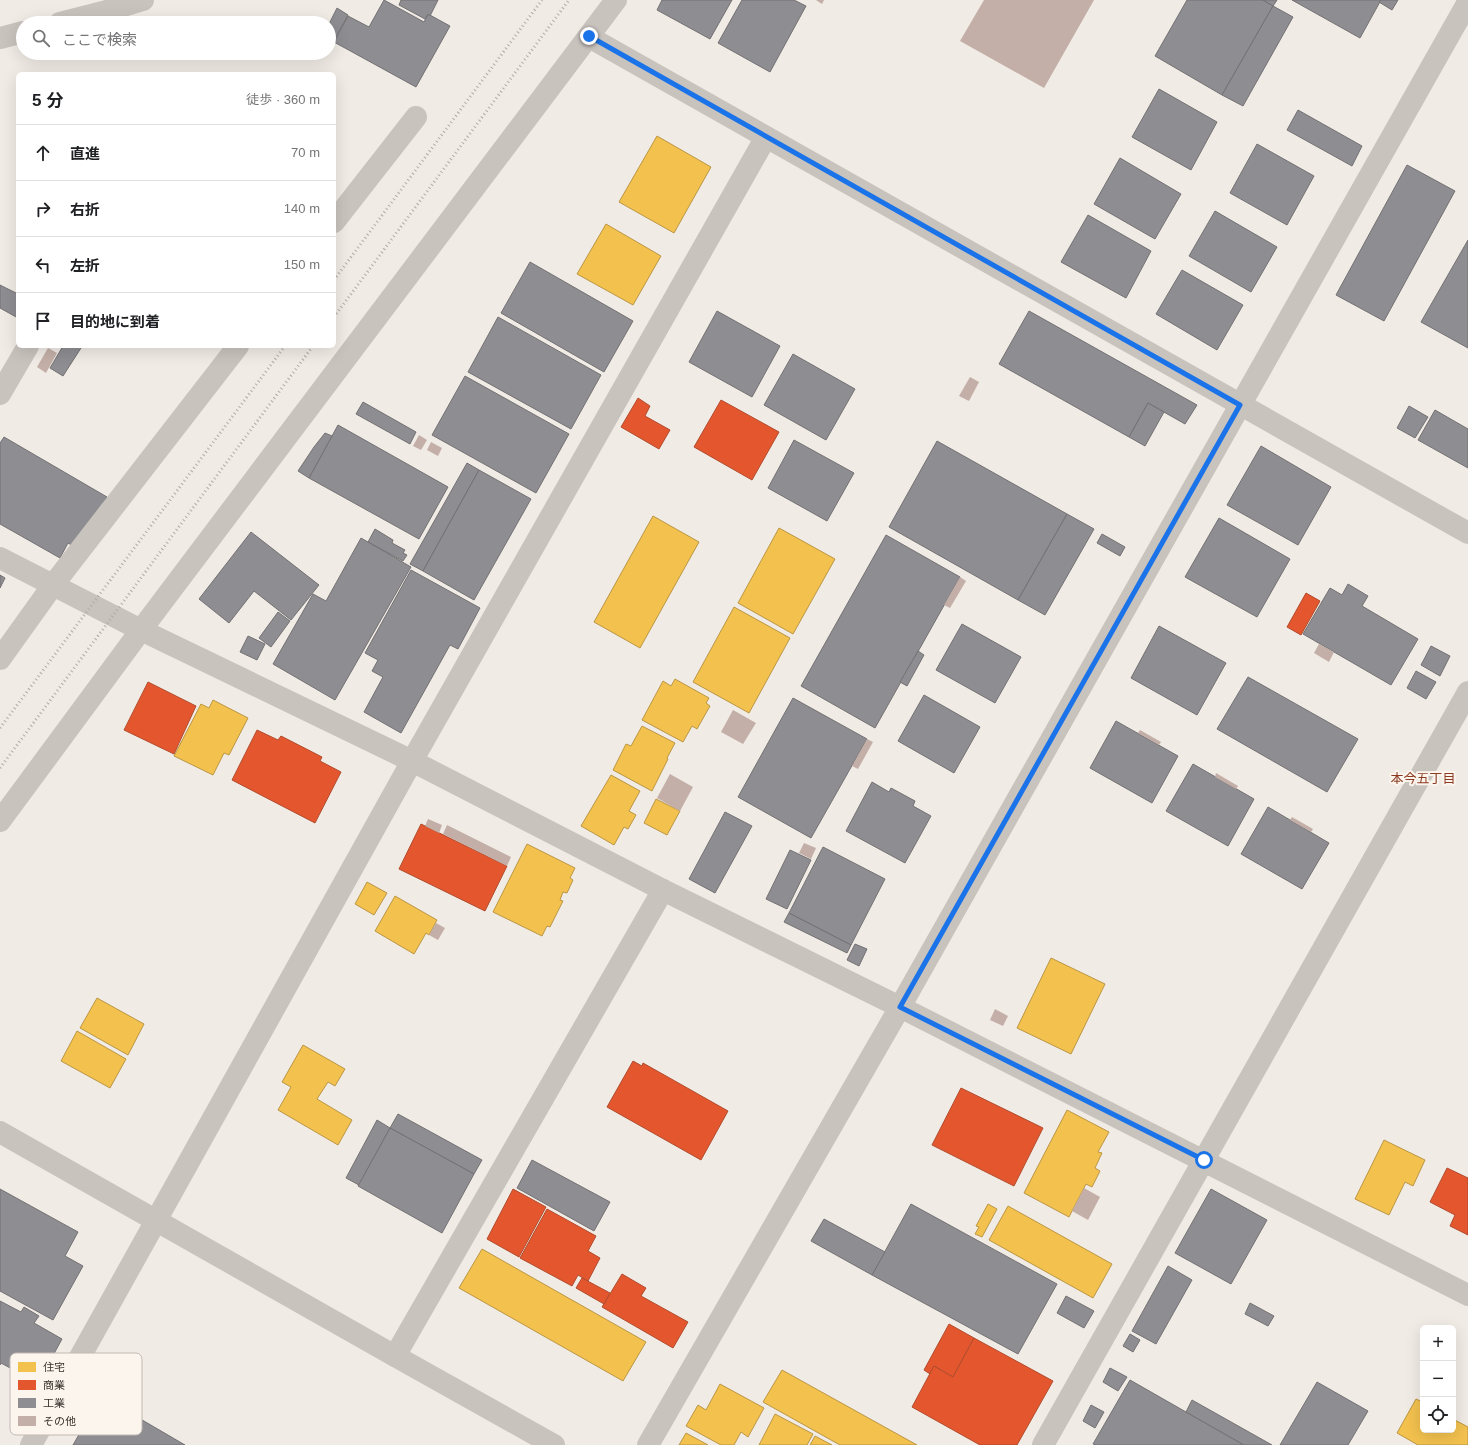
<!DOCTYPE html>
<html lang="ja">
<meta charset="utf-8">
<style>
body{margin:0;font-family:Arial,"Noto Sans JP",sans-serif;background:#f6f6f6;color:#202124}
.controls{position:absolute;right:12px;bottom:12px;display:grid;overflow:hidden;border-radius:6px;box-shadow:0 4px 16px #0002}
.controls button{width:36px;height:36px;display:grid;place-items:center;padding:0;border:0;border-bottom:1px solid #e0e0e0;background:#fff;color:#202124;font:20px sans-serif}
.stop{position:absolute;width:12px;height:12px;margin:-9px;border:3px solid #1a73e8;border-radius:50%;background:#fff}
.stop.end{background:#1a73e8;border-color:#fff;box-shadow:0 1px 4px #0008}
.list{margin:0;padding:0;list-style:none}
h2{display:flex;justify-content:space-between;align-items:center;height:52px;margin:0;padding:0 16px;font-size:17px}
h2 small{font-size:13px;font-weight:400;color:#757577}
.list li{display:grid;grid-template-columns:26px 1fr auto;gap:12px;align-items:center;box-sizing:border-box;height:56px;padding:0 16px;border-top:1px solid #e0e0e0}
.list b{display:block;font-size:15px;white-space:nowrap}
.list em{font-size:13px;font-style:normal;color:#757577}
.icon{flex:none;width:22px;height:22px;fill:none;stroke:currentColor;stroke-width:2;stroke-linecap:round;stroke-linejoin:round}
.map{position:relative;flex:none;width:1468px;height:1445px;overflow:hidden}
.search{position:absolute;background:#fff;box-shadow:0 4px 16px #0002;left:16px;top:16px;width:320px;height:44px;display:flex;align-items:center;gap:10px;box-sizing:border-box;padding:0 14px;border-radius:22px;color:#757577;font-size:15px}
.panel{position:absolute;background:#fff;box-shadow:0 4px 16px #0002;left:16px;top:72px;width:320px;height:276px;border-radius:6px}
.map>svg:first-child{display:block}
.homes{fill:#f2c14e;stroke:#bb9644}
.shops{fill:#e4572e;stroke:#b14b2d}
.industry{fill:#8d8d92;stroke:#747173}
.building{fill:#c3afa7}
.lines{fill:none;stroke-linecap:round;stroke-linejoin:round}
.minor{stroke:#c9c3be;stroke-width:22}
.tertiary{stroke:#c9c3be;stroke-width:22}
.rail{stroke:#b1aca8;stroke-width:3;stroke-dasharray:1 3;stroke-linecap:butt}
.route{stroke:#1a73e8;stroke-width:5}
.labels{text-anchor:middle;stroke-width:4;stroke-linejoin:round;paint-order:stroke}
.neighbourhood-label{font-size:13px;fill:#8c3b22;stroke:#fbf5ee}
.key{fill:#fbf5ee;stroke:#c1bab4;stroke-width:1}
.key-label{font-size:11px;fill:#3b302b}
</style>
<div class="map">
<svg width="1468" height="1445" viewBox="0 0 1468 1445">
<rect width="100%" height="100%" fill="#f0ebe5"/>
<g class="homes">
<polygon points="657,136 711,167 674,233 619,202"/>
<polygon points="606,224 661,256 633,305 577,274"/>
<polygon points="653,516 699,542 640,648 594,622"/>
<polygon points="779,528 835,559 793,634 738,603"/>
<polygon points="734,607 790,638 749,713 693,682"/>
<polygon points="675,679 709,698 706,703 710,706 697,729 692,726 683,742 642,720 663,681 671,686"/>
<polygon points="213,700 248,718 229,755 224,753 213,775 174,756 201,704 209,708"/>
<polygon points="642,726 675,743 667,758 668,759 652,791 613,770 626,744 631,746"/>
<polygon points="611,775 640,791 629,811 636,815 628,829 624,827 614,845 581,826"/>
<polygon points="656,799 680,811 667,835 644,823"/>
<polygon points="527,844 575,868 570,878 573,880 567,893 563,892 560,900 563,901 550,927 547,926 542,936 493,912"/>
<polygon points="367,882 387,893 374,915 355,904"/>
<polygon points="395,896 437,920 429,935 426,933 414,954 375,931"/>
<polygon points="1051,958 1105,984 1071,1054 1017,1028"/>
<polygon points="97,998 144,1024 128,1055 80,1028"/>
<polygon points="77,1031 126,1059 110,1088 61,1061"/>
<polygon points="303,1045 345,1069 335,1086 328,1082 317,1099 352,1120 338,1145 278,1110 291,1087 282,1082"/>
<polygon points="1067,1110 1109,1132 1098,1152 1102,1153 1095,1168 1100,1171 1092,1187 1086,1184 1069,1217 1024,1193"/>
<polygon points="1384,1140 1425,1160 1413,1186 1405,1182 1389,1215 1355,1199"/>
<polygon points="988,1204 997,1209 982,1237 975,1234 979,1227 976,1226"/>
<polygon points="1008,1206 1112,1264 1093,1298 989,1240"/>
<polygon points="482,1249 646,1342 623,1381 459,1288"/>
<polygon points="782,1370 917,1445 840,1445 763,1402"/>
<polygon points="720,1384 764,1408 748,1437 741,1432 734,1445 721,1445 686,1426 698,1405 706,1410"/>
<polygon points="1416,1399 1423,1402 1423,1430 1453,1430 1453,1419 1468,1427 1468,1445 1418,1445 1397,1433"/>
<polygon points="775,1414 813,1434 807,1445 759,1445"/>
<polygon points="686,1433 708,1445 679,1445"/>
<polygon points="815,1436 832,1445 810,1445"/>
</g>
<g class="shops">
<polygon points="638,398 650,406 645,416 670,430 659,449 621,427"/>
<polygon points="721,400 779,432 752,480 694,447"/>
<polygon points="1306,593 1320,601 1301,635 1287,627"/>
<polygon points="148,682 196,706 174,754 124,730"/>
<polygon points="257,730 278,740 281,736 322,757 320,761 341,772 315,823 232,780"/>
<polygon points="421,824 507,866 485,911 399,869"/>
<polygon points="633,1061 642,1066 643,1063 728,1111 701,1160 607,1107"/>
<polygon points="961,1088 1043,1128 1014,1186 932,1145"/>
<polygon points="1447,1168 1468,1178 1468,1235 1450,1226 1455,1215 1430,1202"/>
<polygon points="513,1189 546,1207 519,1257 487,1239"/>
<polygon points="547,1209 596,1236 588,1251 600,1258 588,1281 578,1275 572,1286 520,1258"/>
<polygon points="622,1274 646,1288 641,1296 688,1322 673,1348 602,1307"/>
<polygon points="582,1278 610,1293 604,1304 576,1288"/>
<polygon points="949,1324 974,1338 953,1377 934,1366 930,1374 924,1370"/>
<polygon points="974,1338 1053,1381 1017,1445 980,1445 912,1407 934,1366 953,1377"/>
</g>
<g class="industry">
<polygon points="384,0 424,22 428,14 450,26 416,87 334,42 348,16 369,27"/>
<polygon points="401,0 438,0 430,16 428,14 425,19 399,5"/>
<polygon points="662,0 732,0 710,39 657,10"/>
<polygon points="742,0 794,0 806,6 770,72 718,43"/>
<polygon points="1187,0 1263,0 1273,6 1222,95 1155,56"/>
<polygon points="1263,0 1277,0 1273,6"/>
<polygon points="1292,0 1381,0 1360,38"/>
<polygon points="1381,0 1398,0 1392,10 1379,2"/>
<polygon points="1273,6 1293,17 1243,106 1222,95"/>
<polygon points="337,8 348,15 333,42 329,39 329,24"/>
<polygon points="1159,89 1217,122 1191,170 1132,137"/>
<polygon points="1298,110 1362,146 1352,166 1287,130"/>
<polygon points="1257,144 1314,176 1287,225 1230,193"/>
<polygon points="1120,158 1181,194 1155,239 1094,204"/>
<polygon points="1407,165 1455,191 1384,321 1336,295"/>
<polygon points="1215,211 1277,247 1251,292 1189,256"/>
<polygon points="1088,215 1151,251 1126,298 1061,262"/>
<polygon points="1468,240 1468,348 1421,322"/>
<polygon points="530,262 633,321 604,372 501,313"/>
<polygon points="1182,270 1243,305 1217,350 1156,314"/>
<polygon points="0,285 18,294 18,318 0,308"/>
<polygon points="717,311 780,346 752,397 689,362"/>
<polygon points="1029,311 1197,405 1185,424 1148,403 1129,437 999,364"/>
<polygon points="498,317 601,375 571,429 468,372"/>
<polygon points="63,346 78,346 81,348 63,376 50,368"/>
<polygon points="793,354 855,389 826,440 764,405"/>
<polygon points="465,376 569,434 536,493 432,435"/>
<polygon points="363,402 416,432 410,444 356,414"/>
<polygon points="1148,403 1164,412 1145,446 1129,437"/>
<polygon points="1409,406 1428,417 1415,438 1397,428"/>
<polygon points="1435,410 1468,429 1468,468 1418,440"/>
<polygon points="338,425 448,487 419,539 309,478"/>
<polygon points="325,433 332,436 309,478 298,471 314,447"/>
<polygon points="4,437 107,497 77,548 68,543 60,558 0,524 0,443"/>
<polygon points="794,440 854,473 827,521 768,488"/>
<polygon points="937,441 1067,514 1018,600 889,527"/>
<polygon points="1261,446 1331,487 1298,545 1227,505"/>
<polygon points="467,463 479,470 423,571 410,564"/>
<polygon points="479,470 531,499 474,600 423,571"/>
<polygon points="1067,514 1094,529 1045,615 1018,600"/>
<polygon points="1219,518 1290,559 1257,617 1185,577"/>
<polygon points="375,529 393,540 392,543 405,550 403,553 407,555 403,561 368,542"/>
<polygon points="251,532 319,585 291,620 254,591 229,623 199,599"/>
<polygon points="1102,534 1125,547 1120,556 1097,543"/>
<polygon points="886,535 960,577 875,728 801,686"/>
<polygon points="361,538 411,567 335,700 273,664 313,594 326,601"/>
<polygon points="411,570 480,608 458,649 450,645 401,733 364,712 383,677 372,671 378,660 365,653"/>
<polygon points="0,575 5,578 0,588"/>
<polygon points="1348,584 1368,596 1362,606 1418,639 1391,685 1303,634 1330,588 1342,595"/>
<polygon points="278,612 290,621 271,647 259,638"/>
<polygon points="962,624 1021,657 995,703 936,670"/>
<polygon points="1159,626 1226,663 1197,715 1131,678"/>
<polygon points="248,636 265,644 257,660 240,652"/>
<polygon points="1431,646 1450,656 1440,676 1421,665"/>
<polygon points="918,651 924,655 907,686 900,682"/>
<polygon points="1416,671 1436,682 1426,699 1407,688"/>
<polygon points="1248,677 1358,739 1327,792 1217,729"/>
<polygon points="924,695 980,727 954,773 898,741"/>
<polygon points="793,698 867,739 811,838 738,797"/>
<polygon points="1116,721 1178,756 1152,803 1090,768"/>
<polygon points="1193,764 1254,799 1228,846 1166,811"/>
<polygon points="872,782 889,792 891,788 915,801 913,806 931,816 905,863 846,831"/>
<polygon points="1268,807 1329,843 1302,889 1241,854"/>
<polygon points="725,812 752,826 715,893 689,879"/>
<polygon points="823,847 885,879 851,945 789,913"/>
<polygon points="790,850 811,860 787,909 766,899"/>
<polygon points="789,913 851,945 847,953 784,922"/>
<polygon points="855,944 867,949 859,966 847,960"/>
<polygon points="398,1114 482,1160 474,1174 390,1128"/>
<polygon points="377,1120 390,1128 359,1185 346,1178"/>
<polygon points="390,1128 474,1174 442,1233 358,1186"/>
<polygon points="532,1160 610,1202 594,1231 517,1188"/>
<polygon points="0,1189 78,1232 65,1256 83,1266 53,1320 0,1291"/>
<polygon points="1211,1189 1267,1220 1231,1284 1175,1253"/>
<polygon points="911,1204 1057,1284 1018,1354 872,1275"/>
<polygon points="824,1219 885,1252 872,1275 811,1241"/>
<polygon points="1168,1266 1192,1280 1156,1344 1132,1331"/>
<polygon points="1066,1296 1094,1311 1084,1328 1057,1313"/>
<polygon points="0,1301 21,1312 24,1307 39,1316 34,1323 62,1339 38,1383 1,1363 0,1365"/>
<polygon points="1250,1303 1274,1316 1268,1326 1245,1314"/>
<polygon points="1130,1334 1140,1340 1133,1352 1123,1346"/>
<polygon points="1110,1368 1127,1377 1118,1391 1103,1382"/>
<polygon points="1130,1380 1186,1412 1244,1445 1096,1445 1093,1444"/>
<polygon points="1317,1382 1368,1411 1348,1445 1280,1445"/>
<polygon points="101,1396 185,1445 73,1445"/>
<polygon points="1192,1400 1272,1445 1244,1445 1186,1412"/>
<polygon points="1091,1405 1104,1412 1095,1428 1083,1421"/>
</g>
<g class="building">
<polygon points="816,0 824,0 822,4"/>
<polygon points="984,0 1094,0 1044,88 960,41"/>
<polygon points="48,348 57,353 46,373 37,367"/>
<polygon points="970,377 979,382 969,401 959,396"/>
<polygon points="419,435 427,440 421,450 413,446"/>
<polygon points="431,442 442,448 438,456 427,450"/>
<polygon points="960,577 966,581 950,608 944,605"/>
<polygon points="1319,644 1334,652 1329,662 1314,653"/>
<polygon points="733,710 756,723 743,744 721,732"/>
<polygon points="1140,730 1161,742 1159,745 1138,733"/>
<polygon points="867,739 873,742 858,769 852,766"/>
<polygon points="1216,773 1238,786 1236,789 1215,777"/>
<polygon points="670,774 693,787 680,811 657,798"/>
<polygon points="1292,817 1313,829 1311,832 1290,820"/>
<polygon points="428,819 442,825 439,833 425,826"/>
<polygon points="447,825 511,857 507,866 443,834"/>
<polygon points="804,843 816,848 811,859 799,853"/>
<polygon points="436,923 445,928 438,940 429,935"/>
<polygon points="995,1009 1008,1016 1003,1026 990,1020"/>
<polygon points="1084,1188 1100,1197 1088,1220 1072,1211"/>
</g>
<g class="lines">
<g class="minor">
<polyline points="60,23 103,12 143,0"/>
<polyline points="589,37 1468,533"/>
<polyline points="0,38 23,32"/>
<polyline points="334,222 416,117"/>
<polyline points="0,394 28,346"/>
<polyline points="0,558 141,630 412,761 663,890 900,1007 1468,1295"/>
<polyline points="0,659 53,585 238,346"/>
<polyline points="0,821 141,630 616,0"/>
<polyline points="0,1132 395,1356 554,1445"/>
<polyline points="395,1356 663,890"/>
<polyline points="31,1445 412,761 766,137"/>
<polyline points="1043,1445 1468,692"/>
</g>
<polyline class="tertiary" points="648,1445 900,1007 1468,2"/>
<g class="rail">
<polyline points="334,280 542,0"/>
<polyline points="334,317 569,0"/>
<polyline points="0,728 285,346"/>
<polyline points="0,768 313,346"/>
</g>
</g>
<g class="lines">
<polyline class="route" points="589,36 1240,405 900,1007 1204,1160"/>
</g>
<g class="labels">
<g class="neighbourhood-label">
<text x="1423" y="783">本今五丁目</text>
</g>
</g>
<rect x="10" y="1353" width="132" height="82" rx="6" class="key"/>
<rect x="18" y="1362" width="18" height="10" fill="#f2c14e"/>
<rect x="18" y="1380" width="18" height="10" fill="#e4572e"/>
<rect x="18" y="1398" width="18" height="10" fill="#8d8d92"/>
<rect x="18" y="1416" width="18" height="10" fill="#c3afa7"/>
<g class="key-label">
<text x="43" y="1371">住宅</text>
<text x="43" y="1389">商業</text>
<text x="43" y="1407">工業</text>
<text x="43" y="1425">その他</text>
</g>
</svg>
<div class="controls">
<button>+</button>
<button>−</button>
<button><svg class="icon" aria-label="locate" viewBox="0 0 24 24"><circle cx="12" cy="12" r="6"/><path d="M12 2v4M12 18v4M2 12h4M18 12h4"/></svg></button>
</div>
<div class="stop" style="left:1204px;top:1160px"></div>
<div class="stop end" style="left:589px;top:36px"></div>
<div class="search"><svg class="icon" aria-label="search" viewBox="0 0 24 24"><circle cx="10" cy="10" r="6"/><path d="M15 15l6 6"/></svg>ここで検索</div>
<section class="panel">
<h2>5 分<small>徒歩 · 360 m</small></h2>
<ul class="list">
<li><svg class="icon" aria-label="ahead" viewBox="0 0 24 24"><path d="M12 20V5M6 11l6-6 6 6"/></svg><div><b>直進</b></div><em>70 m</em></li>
<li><svg class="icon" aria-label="right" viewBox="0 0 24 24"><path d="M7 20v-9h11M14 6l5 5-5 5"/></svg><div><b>右折</b></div><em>140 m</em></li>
<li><svg class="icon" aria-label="left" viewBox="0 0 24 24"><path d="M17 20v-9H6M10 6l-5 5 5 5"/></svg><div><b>左折</b></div><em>150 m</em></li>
<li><svg class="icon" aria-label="arrive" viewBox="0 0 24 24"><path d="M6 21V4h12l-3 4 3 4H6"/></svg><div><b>目的地に到着</b></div></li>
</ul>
</section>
</div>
